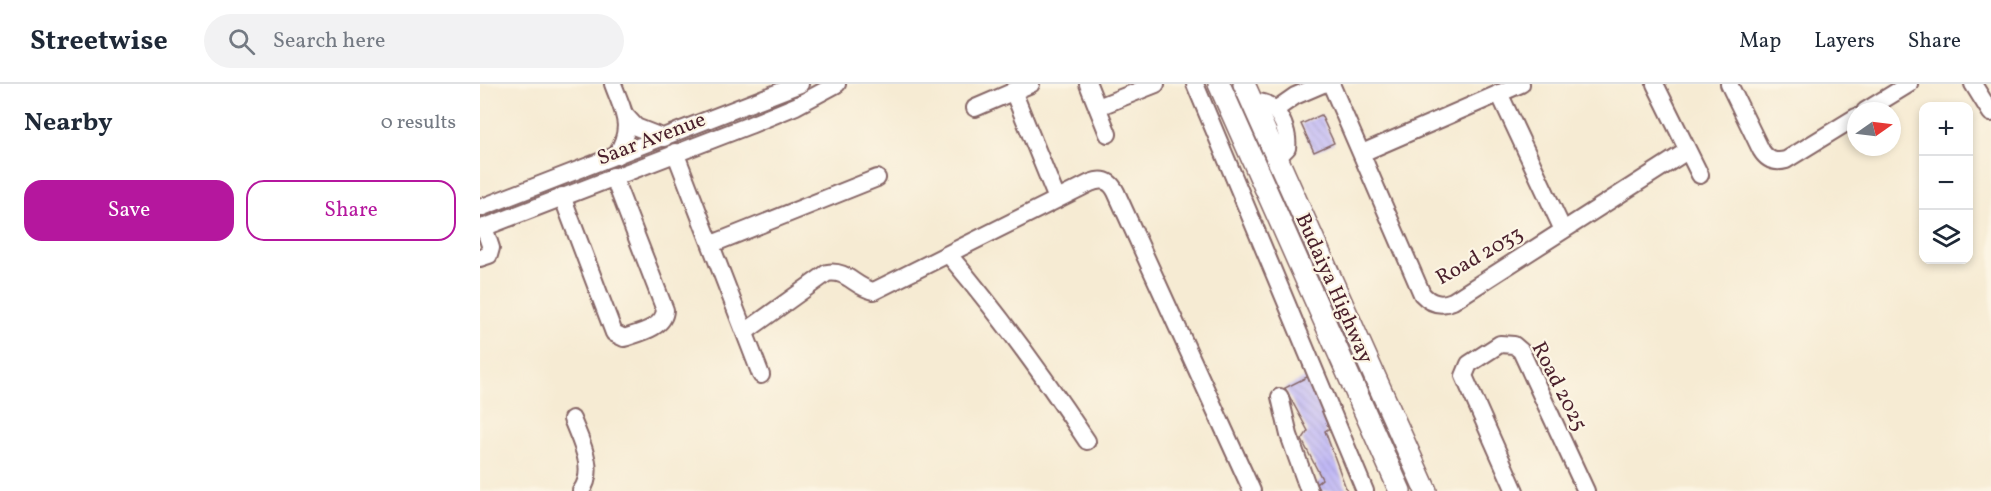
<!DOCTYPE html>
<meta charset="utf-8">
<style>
body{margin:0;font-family:Vollkorn,serif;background:#f2f2f3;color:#1f2937}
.controls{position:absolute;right:18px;top:18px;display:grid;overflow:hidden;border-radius:12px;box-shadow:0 3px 9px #0003}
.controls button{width:54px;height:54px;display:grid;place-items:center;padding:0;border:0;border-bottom:2px solid #e0e1e3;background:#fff;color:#1f2937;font:30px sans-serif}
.compass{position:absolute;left:1367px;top:18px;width:54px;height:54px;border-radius:50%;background:#fff;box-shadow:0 3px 9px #0003;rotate:76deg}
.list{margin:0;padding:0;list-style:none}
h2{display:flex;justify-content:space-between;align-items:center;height:78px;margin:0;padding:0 24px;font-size:26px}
h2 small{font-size:20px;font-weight:400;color:#747a83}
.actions{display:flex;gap:12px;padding:18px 24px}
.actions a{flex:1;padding:14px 0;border:2px solid #b5179e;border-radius:18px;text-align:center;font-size:21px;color:#b5179e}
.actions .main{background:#b5179e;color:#fff}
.icon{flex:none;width:33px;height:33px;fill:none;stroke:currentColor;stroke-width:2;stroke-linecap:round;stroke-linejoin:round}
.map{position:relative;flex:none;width:1511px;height:407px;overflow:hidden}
header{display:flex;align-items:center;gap:36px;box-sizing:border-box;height:84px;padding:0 30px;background:#fff;border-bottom:2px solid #e0e1e3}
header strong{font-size:28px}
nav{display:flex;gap:33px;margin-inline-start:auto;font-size:21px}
.search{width:420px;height:54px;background:#f2f2f3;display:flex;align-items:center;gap:15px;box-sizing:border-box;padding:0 21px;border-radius:33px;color:#747a83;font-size:22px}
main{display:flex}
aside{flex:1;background:#fff}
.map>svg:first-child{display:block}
.building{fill:url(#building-back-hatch)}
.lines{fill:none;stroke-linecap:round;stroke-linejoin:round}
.minor-casing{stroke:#866666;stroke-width:20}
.major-casing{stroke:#866666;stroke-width:24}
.minor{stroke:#fff;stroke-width:16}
.major{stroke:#fff;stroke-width:21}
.labels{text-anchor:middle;stroke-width:4.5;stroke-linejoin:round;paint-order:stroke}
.street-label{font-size:21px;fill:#4a1f2b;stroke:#fcf5e5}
</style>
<header>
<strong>Streetwise</strong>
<div class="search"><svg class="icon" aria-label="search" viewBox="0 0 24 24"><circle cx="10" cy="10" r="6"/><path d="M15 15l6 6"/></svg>Search here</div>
<nav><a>Map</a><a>Layers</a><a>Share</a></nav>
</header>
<main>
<aside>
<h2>Nearby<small>0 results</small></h2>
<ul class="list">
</ul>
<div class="actions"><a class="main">Save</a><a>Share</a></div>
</aside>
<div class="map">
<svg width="1511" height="407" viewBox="0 0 1511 407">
<defs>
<pattern id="building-back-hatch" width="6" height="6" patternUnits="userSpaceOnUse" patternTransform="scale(1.5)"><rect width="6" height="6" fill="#c0b8f6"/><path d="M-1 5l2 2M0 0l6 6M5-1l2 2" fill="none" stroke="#a69ed3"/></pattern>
</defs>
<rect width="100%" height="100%" fill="#fcf5e5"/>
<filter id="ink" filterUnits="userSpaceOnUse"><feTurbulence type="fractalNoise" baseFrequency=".0167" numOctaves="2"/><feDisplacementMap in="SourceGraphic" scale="12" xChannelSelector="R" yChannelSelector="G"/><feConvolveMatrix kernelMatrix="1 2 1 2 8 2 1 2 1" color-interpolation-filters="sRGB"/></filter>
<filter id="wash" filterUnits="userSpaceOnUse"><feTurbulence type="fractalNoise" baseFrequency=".008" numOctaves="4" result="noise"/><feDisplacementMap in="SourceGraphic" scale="24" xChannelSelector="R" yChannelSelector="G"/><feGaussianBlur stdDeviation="1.35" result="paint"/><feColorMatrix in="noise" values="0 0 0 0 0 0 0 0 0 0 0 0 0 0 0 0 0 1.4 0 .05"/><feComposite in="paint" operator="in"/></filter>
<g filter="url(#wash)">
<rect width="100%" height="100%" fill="#f6ebd3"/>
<g id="blocks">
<g class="building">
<polygon points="841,31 854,59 834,68 821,40"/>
<polygon points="829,292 854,341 845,347 867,407 840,407 836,400 842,395 822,356 828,347 805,304"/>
</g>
</g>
</g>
<g filter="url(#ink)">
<use href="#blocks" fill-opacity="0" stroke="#866666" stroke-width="1.5"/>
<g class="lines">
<g class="minor-casing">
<g id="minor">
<path d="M133 0C144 30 154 42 136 72"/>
<polyline points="608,0 628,50"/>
<polyline points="715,0 885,407"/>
<path d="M851 0 942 210C951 220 961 222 973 217L1207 67"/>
<polyline points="1175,0 1220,91"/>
<path d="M1249 0 1281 66C1287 76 1295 79 1306 76L1376 33"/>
<polyline points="1493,0 1511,29"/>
<polyline points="533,7 577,115"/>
<polyline points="1019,9 1083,146"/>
<path d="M773 19C795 13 810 46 807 64L797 74"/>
<polyline points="618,23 676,0"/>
<polyline points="495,24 551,0"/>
<polyline points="795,26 815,12 843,0"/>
<polyline points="1385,27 1429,0"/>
<polyline points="145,31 156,43 184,54"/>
<polyline points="195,68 281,291"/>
<polyline points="882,69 1041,0"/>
<path d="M82 112 134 249 144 254C159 249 184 244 185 226L133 92"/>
<polyline points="0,124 320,0"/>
<polyline points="0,145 270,41 316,22 357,0"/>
<polyline points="232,160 397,94"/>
<path d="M469 171C519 230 564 292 607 357"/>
<polyline points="0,174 9,171 11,164 4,143"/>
<path d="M265 248 347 189C367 185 375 204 394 207L610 99C622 94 630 96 636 108L772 407"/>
<polyline points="800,313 809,351 829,407"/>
<path d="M92 335C100 356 117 386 101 407"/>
<polyline points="1035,407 984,292 989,280 1020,260 1034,261 1041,267 1106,407"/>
</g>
</g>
<g class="major-casing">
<g id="major">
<polyline points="739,0 920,407"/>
<polyline points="764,0 946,407"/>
</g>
</g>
<use href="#minor" class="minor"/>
<use href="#major" class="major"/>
</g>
</g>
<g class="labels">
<g class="street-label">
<text transform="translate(171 54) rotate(-21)" y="7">Saar Avenue</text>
<text transform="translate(999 171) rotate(-30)" y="7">Road 2033</text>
<text transform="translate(855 204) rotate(66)" y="7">Budaiya Highway</text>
<text transform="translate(1080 302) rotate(63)" y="7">Road 2025</text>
</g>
</g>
</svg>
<div class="controls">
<button>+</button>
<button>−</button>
<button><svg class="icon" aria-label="layers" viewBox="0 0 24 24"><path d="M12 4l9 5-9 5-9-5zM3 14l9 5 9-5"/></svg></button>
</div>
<svg class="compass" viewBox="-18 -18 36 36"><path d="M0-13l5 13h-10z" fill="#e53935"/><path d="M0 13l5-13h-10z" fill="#747a83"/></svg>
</div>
</main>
